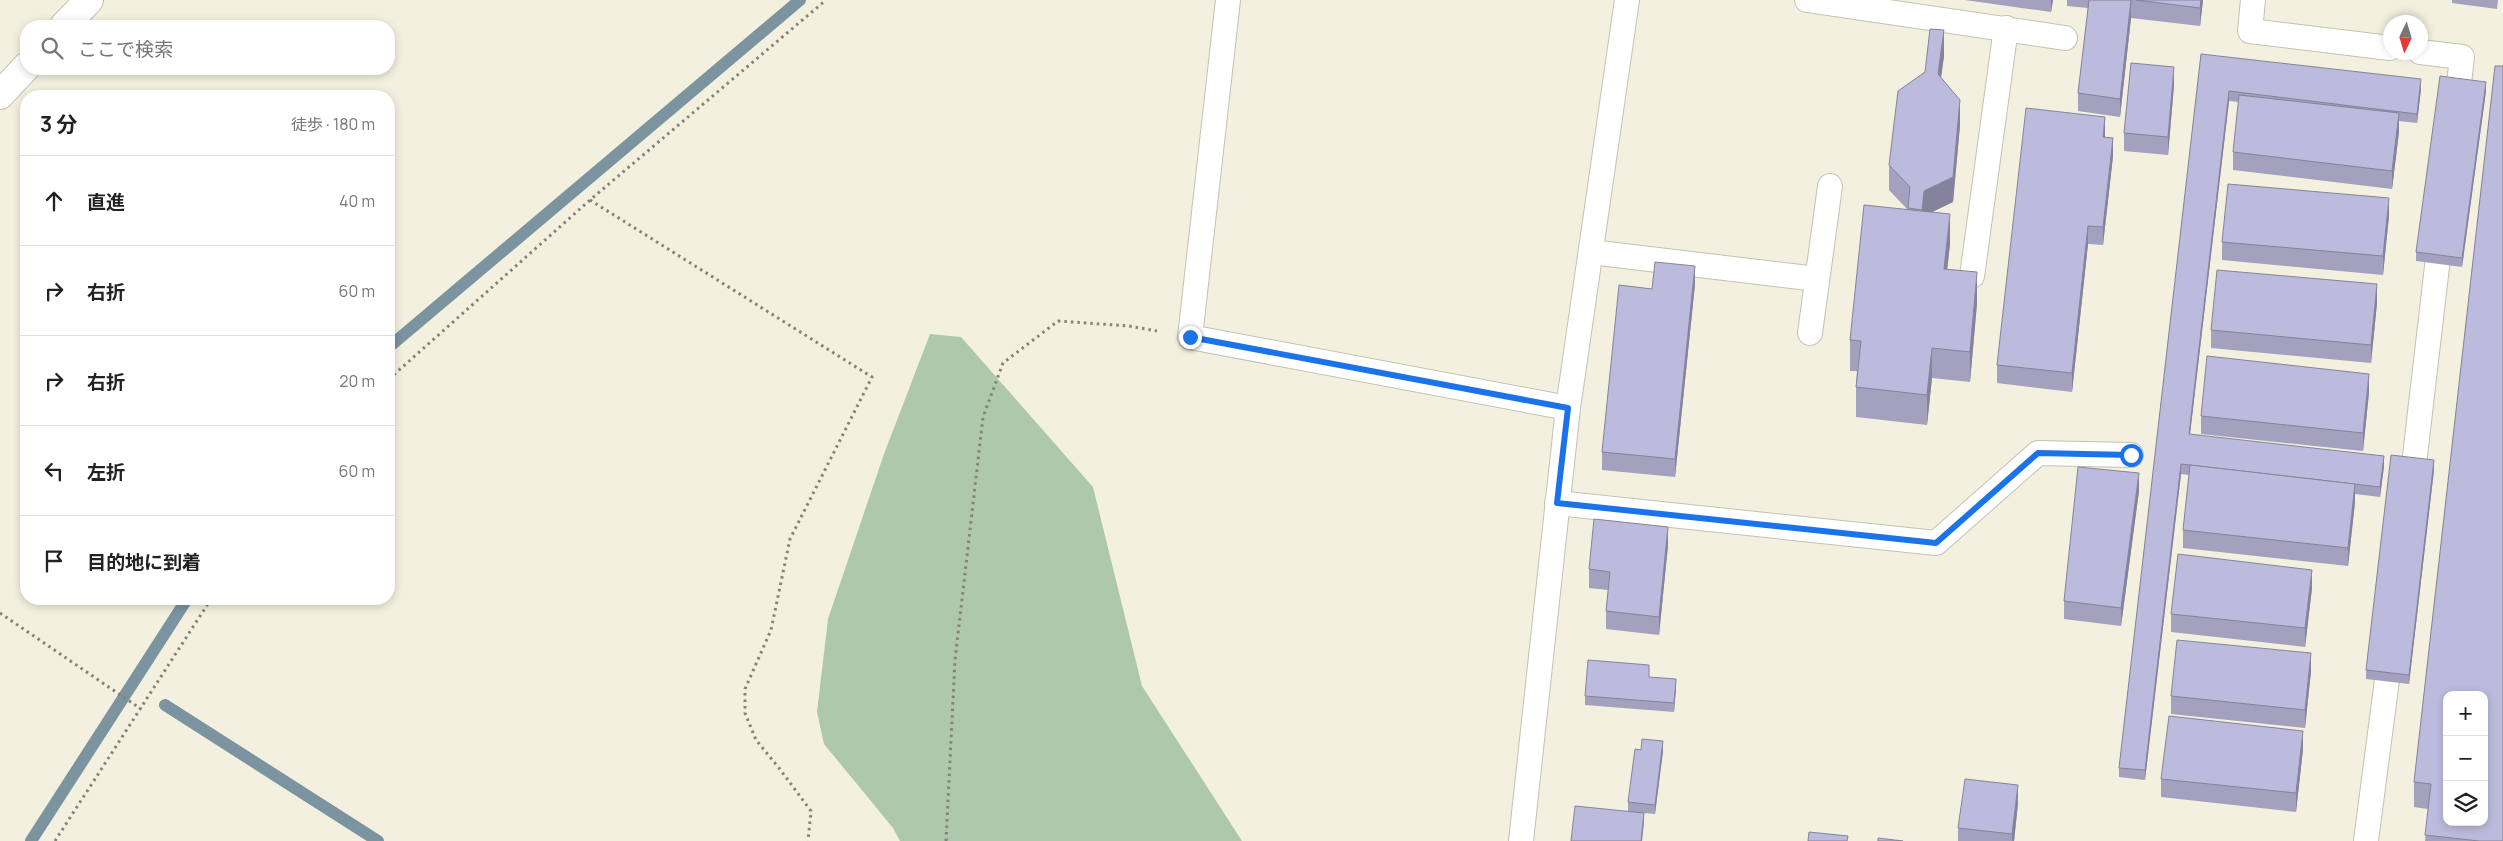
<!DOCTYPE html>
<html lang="ja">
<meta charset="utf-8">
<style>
body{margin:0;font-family:Manrope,"Noto Sans JP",sans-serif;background:#f2f2f2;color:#222}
.controls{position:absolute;right:15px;bottom:15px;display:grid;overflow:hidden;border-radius:10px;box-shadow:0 2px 8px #0003}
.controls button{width:45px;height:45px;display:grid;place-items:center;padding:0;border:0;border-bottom:1px solid #e0e0e0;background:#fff;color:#222;font:25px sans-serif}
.compass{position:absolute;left:2383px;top:15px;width:45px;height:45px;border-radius:50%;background:#fff;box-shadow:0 2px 8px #0003;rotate:184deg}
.stop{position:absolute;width:15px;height:15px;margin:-11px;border:4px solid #1a73e8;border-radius:50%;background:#fff}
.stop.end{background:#1a73e8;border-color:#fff;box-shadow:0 1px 5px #0008}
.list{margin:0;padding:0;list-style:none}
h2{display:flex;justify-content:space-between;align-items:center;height:65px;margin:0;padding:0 20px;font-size:21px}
h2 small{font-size:16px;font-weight:400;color:#767676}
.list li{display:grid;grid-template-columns:32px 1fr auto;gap:15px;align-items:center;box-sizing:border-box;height:90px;padding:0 20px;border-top:1px solid #e0e0e0}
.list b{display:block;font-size:19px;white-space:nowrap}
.list em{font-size:16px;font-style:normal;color:#767676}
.icon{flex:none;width:28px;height:28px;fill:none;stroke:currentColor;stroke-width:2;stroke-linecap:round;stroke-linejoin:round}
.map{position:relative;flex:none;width:2503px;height:841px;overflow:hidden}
.search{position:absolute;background:#fff;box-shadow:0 2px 8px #0003;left:20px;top:20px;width:375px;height:55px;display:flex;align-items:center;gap:12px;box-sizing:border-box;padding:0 18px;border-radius:20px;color:#767676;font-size:19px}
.panel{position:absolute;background:#fff;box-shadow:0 2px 8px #0003;left:20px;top:90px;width:375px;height:515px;border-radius:20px}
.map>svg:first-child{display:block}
.forest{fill:#aec8ad}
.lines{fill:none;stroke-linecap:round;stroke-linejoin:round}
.stream{stroke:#7b94a0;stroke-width:12}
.service-casing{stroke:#c5c2b2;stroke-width:26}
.secondary-casing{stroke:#c5c2b2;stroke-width:30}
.path{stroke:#848377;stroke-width:3;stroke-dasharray:2.5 4;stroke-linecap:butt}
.service{stroke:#fff;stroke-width:24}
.secondary{stroke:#fff;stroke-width:28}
.wall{fill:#a3a1be}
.shaded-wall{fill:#84839b}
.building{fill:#bdbbdd;stroke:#84839b;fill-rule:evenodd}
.route{stroke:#1a73e8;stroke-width:6}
</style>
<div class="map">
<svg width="2503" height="841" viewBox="0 0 2503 841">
<rect width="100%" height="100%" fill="#f3f0df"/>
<polygon class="forest" points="930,334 961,337 1093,487 1142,686 1242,841 900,841 893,828 824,744 817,712 828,619 884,454"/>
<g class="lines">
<g class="stream">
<polyline points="389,347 800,0"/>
<polyline points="165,705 378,841"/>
<polyline points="31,841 187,599"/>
</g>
<g class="service-casing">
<g id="service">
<polyline points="1228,0 1190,337 1568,408"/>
<polyline points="1807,0 2065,38"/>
<polyline points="2253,0 2250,31 2390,48"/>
<polyline points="2420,52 2462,57 2456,110"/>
<polyline points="1591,252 1817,279"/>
<polyline points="1972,276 2006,28"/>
<polyline points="1810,333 1830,186"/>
<polyline points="2411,490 2441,232"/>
<polyline points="1557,503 1936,543 2038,453 2131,455"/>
<polyline points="1521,841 1568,408 1627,0"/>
<polyline points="2366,841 2391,649"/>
</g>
</g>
<g class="secondary-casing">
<g id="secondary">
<polyline points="64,26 89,0"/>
<polyline points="0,95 26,67"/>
</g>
</g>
<g class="path">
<polyline points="590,200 872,377 790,539 771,630 745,689 745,713 756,740 779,768 811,811 808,841"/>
<polyline points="389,379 590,200 826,0"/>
<polyline points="0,613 141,709"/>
<polyline points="55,841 211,599"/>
<polyline points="946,841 955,660 983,417 1003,363 1058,321 1129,326 1157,331"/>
</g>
<use href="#service" class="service"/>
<use href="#secondary" class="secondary"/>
</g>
<g class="wall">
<polygon points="1965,0 2053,0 2051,12"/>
<polygon points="2067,0 2203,0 2200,26 2131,18 2120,117 2078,111 2078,93 2088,8 2067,6"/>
<polygon points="2452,0 2498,0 2497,9 2452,3"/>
<polygon points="2201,54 2421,89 2417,123 2399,121 2399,132 2392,189 2233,170 2233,152 2239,102 2229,101 2190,434 2384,466 2380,497 2355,494 2355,502 2348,566 2183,548 2183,530 2189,475 2181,474 2145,780 2119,777 2119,768"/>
<polygon points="1944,56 1941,77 1960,125 1953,202 1932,212 1950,244 1947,269 1977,303 1970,382 1932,378 1927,425 1856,417 1856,387 1857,371 1850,371 1850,340 1908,210 1889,190 1889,165 1925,72"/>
<polygon points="2495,66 2503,841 2425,841 2428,809 2414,807 2414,782"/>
<polygon points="2174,85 2168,155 2124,151 2124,133"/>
<polygon points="2486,91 2462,267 2416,261 2416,252"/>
<polygon points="2105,137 2113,156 2103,245 2088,244 2072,392 1997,383 1997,365"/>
<polygon points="2389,216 2383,275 2222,260 2222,242"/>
<polygon points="1695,284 1675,477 1602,470 1602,452 1652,289"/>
<polygon points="2377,303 2371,363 2211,348 2211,330"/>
<polygon points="2369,392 2363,451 2201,434 2201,416"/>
<polygon points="2434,470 2409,684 2366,679 2366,670"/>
<polygon points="2139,491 2121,626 2064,619 2064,601"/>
<polygon points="1668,545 1659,635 1606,629 1606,611 1608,590 1589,588 1589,569"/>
<polygon points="2312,588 2305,647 2171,632 2171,614"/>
<polygon points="2311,671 2305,728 2171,714 2171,696"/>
<polygon points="1649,677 1676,688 1674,712 1585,705 1585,696"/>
<polygon points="2303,749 2296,812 2161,797 2161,779"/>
<polygon points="1641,750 1663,751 1655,814 1644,813 1644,823 1628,811 1628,802"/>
<polygon points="2018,803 2014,841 1958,841 1958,828"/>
</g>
<g class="shaded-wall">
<polygon points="2051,0 2053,0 2051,12"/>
<polygon points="2131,0 2131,18 2120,117 2120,99"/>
<polygon points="2201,0 2203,0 2200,26 2200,8"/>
<polygon points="1944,30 1944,56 1938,99 1938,74"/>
<polygon points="2174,67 2174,85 2168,155 2168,137"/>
<polygon points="2421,79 2421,89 2417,123 2417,114"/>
<polygon points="2486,82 2486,91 2462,267 2462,258"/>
<polygon points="2229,91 2229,101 2189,443 2189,434"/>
<polygon points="1960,100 1960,125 1953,202 1924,216 1922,235 1922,210 1924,191"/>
<polygon points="2399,113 2399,132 2392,189 2392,171"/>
<polygon points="2105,117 2105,135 2103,155 2103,137"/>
<polygon points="2113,138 2113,156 2103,245 2103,227"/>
<polygon points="2389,198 2389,216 2383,275 2383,256"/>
<polygon points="1950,214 1950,244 1944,299 1944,269"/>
<polygon points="2088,226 2088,244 2072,392 2072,373"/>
<polygon points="1695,266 1695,284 1675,477 1675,459"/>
<polygon points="1977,272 1977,303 1970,382 1970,352"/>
<polygon points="2377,284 2377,303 2371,363 2371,345"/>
<polygon points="1932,348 1932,378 1927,425 1927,395"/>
<polygon points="2369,374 2369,392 2363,451 2363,433"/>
<polygon points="2384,456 2384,466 2380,497 2380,487"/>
<polygon points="2434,460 2434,470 2409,684 2409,675"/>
<polygon points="2181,464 2181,474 2145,780 2145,770"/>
<polygon points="2139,473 2139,491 2121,626 2121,608"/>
<polygon points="2355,484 2355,502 2348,566 2348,548"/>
<polygon points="1668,527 1668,545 1659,635 1659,617"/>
<polygon points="2312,570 2312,588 2305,647 2305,628"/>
<polygon points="2311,653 2311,671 2305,728 2305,710"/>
<polygon points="1676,679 1676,688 1674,712 1674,703"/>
<polygon points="2303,731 2303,749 2296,812 2296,793"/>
<polygon points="1663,741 1663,751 1655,814 1655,805"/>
<polygon points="2018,785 2018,803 2014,841 2012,841 2012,834"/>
<polygon points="1644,813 1644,823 1642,841 1641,841"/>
</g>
<g class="building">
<polygon points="2089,0 2131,0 2120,99 2078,93"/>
<polygon points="2136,0 2201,0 2200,8"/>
<polygon points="1930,29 1944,30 1938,74 1960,100 1953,177 1924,191 1922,210 1908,208 1910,187 1889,165 1898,91 1925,72"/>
<polygon points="2201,54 2421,79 2417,114 2229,91 2189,434 2384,456 2380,487 2181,464 2145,770 2119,768"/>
<polygon points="2131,63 2174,67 2168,137 2124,133"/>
<path d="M2495 66H2503V841H2479L2425 835 2431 784 2414 782ZM2447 695H2484V822H2447Z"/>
<polygon points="2440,76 2486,82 2462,258 2416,252"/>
<polygon points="2239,95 2399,113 2392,171 2233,152"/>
<polygon points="2026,108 2105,117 2103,137 2113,138 2103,227 2088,226 2072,373 1997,365"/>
<polygon points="2228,184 2389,198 2383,256 2222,242"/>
<polygon points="1864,205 1950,214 1944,269 1977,272 1970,352 1932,348 1927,395 1856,387 1861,341 1850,340"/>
<polygon points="1655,262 1695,266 1675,459 1602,452 1619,285 1652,289"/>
<polygon points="2217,270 2377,284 2371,345 2211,330"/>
<polygon points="2207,356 2369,374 2363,433 2201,416"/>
<polygon points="2391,455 2434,460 2409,675 2366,670"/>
<polygon points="2190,465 2355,484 2348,548 2183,530"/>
<polygon points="2078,467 2139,473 2121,608 2064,601"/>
<polygon points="1594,519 1668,527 1659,617 1606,611 1610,572 1589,569"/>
<polygon points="2178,554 2312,570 2305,628 2171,614"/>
<polygon points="2177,640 2311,653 2305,710 2171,696"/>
<polygon points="1588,660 1649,665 1649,677 1676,679 1674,703 1585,696"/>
<polygon points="2169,716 2303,731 2296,793 2161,779"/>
<polygon points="1642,739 1663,741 1655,805 1628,802 1635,749 1641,750"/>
<polygon points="1965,779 2018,785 2012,834 1958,828"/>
<polygon points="1575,806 1644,813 1641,841 1571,841"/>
<polygon points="1809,832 1848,836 1847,841 1808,841"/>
<polygon points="1878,838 1903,841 1878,841"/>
</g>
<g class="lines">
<polyline class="route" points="1190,337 1568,408 1557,503 1936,543 2038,453 2131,455"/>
</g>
</svg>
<div class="controls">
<button>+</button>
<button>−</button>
<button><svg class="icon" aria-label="layers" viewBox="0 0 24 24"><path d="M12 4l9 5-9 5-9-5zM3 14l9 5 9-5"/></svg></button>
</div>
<svg class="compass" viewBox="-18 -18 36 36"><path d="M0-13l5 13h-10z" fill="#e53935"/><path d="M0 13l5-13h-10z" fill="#767676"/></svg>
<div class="stop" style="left:2131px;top:455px"></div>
<div class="stop end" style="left:1190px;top:337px"></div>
<div class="search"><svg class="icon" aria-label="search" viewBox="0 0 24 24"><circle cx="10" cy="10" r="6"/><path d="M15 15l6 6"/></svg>ここで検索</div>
<section class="panel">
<h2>3 分<small>徒歩 · 180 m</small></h2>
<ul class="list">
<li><svg class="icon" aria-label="ahead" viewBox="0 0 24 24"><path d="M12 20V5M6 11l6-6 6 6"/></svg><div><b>直進</b></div><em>40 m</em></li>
<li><svg class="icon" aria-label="right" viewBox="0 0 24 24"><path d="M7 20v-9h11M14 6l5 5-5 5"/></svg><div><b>右折</b></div><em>60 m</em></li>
<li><svg class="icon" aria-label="right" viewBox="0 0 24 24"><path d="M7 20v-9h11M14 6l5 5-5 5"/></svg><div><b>右折</b></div><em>20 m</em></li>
<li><svg class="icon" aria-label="left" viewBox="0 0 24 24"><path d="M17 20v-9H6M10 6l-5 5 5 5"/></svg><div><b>左折</b></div><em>60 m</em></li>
<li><svg class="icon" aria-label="arrive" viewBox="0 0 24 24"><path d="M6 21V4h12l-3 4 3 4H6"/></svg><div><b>目的地に到着</b></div></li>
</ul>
</section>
</div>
